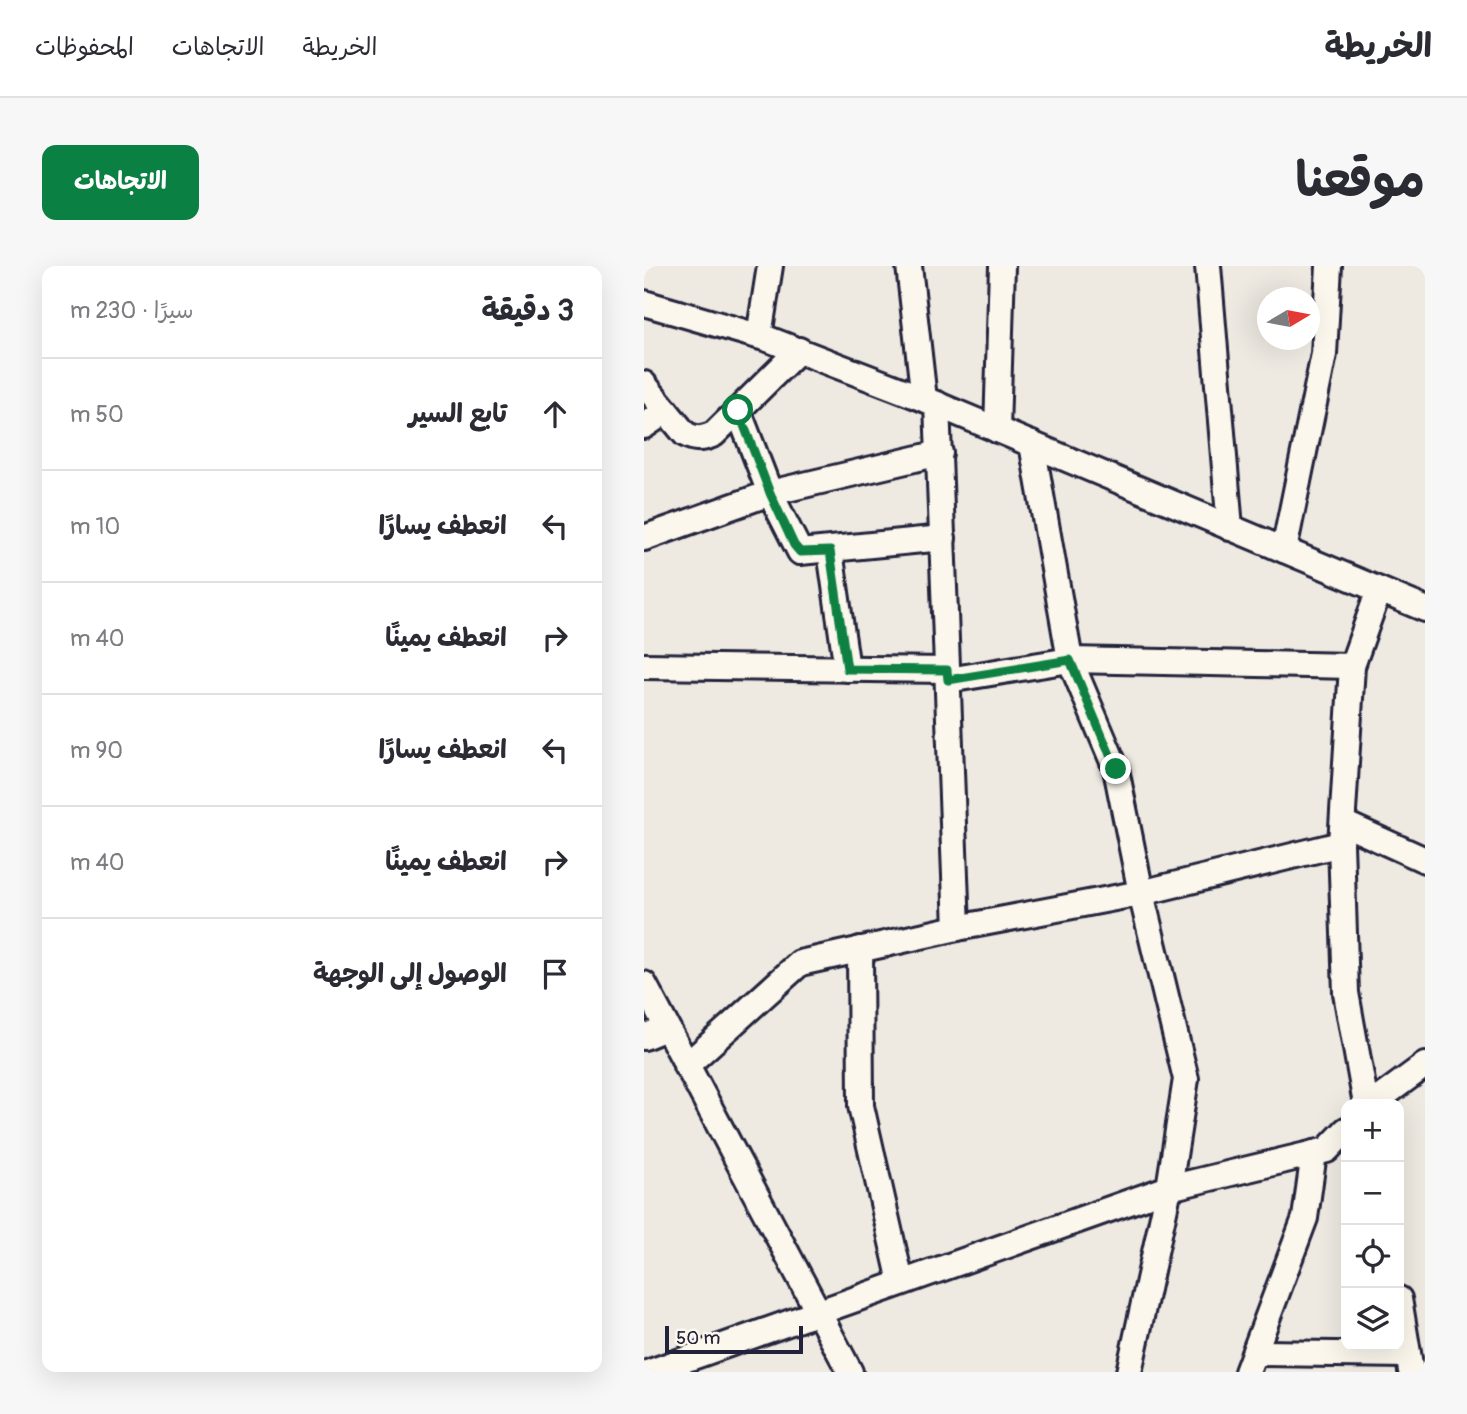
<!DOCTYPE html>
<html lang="ar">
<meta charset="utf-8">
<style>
body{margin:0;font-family:Pangolin,"Playpen Sans Arabic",sans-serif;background:#f7f7f7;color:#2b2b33;direction:rtl}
.controls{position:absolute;right:21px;bottom:21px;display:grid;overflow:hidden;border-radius:14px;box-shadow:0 7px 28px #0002}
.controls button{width:63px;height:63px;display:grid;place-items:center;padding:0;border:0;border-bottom:2px solid #e1e1e2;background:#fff;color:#2b2b33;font:35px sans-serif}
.compass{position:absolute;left:613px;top:21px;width:63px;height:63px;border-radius:50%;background:#fff;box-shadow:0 7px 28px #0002;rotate:80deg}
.scale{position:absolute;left:21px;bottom:18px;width:138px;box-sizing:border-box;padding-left:7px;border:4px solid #22223b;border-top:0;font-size:19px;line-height:24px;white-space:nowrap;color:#22223b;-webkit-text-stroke:5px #fbf7ec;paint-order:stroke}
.stop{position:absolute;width:21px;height:21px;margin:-16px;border:5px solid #0b8043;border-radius:50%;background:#fff}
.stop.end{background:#0b8043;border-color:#fff;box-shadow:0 2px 7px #0008}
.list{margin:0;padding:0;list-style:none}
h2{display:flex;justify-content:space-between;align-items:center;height:91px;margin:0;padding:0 28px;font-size:30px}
h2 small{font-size:23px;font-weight:400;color:#7c7c81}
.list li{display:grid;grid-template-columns:46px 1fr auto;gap:21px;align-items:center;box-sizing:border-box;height:112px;padding:0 28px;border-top:2px solid #e1e1e2}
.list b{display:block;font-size:26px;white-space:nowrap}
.list em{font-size:23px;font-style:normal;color:#7c7c81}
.icon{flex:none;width:38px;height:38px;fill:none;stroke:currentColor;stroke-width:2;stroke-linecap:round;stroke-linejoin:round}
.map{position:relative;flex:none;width:781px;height:1106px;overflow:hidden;direction:ltr;border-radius:14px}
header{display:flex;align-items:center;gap:42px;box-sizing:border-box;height:98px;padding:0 35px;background:#fff;border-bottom:2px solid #e1e1e2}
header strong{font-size:33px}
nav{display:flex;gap:38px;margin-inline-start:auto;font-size:24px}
.intro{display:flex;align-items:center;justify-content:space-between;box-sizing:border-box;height:168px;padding:0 42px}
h1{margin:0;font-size:49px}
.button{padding:18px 32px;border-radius:14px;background:#0b8043;color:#fff;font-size:24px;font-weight:700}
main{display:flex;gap:42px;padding:0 42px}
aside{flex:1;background:#fff;border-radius:14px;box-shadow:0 7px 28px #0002}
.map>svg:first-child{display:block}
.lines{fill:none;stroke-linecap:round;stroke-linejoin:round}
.minor-casing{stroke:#22223b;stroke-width:30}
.minor{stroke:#fbf7ec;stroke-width:24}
.route{stroke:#0b8043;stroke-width:9}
</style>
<header>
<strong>الخريطة</strong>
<nav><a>الخريطة</a><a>الاتجاهات</a><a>المحفوظات</a></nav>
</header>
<div class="intro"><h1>موقعنا</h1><a class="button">الاتجاهات</a></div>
<main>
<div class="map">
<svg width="781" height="1106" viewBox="0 0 781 1106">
<rect width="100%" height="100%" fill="#eeeae2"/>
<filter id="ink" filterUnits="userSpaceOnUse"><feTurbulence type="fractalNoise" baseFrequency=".0143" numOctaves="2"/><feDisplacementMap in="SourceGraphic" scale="14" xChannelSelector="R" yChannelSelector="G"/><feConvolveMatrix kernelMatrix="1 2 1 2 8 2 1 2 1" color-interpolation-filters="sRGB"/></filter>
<g filter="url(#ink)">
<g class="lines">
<g class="minor-casing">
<g id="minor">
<polyline points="265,0 280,133"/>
<polyline points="564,0 586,262"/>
<polyline points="0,37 124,73 280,133 781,343"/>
<polyline points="115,70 126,0"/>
<path d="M0 118 41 168C52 174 59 173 70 168L155 84"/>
<polyline points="293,138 313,662"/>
<polyline points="94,144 126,227 156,286 299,272"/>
<polyline points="0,160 22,145"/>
<polyline points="353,164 358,0"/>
<polyline points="0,272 126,227 296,187"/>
<polyline points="640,284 680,88 685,0"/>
<polyline points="186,285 203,403"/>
<polyline points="0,400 303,404"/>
<polyline points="304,414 426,394 708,400"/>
<polyline points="699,557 781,594"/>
<polyline points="216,683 217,840 257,1016"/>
<polyline points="0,718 206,1106"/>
<polyline points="0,771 22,762"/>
<polyline points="42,800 156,697 313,662 497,627 697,578"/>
<polyline points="722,838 702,727 697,578 708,400 735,324"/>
<polyline points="728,838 781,799"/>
<polyline points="755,1033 767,1105"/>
<polyline points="612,1087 764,1089"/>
<polyline points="6,1106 525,922 542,813 497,627 472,503 426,394 388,178"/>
<polyline points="485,1106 525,922 683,884 702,864"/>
<polyline points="603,1106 661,952 670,887"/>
</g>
</g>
<use href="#minor" class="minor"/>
</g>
</g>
<g class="lines" filter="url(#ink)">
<polyline class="route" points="94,144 126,227 150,279 156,286 186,285 203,403 303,404 304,414 426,394 472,503"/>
</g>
</svg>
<div class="controls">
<button>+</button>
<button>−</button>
<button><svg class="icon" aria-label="locate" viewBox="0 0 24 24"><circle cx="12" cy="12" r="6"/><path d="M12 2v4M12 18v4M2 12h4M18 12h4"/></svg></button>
<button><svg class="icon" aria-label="layers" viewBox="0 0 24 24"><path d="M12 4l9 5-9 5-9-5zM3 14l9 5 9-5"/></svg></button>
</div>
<svg class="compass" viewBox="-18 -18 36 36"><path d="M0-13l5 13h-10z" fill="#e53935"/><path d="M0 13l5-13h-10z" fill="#7c7c81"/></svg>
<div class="scale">50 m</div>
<div class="stop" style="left:94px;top:144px"></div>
<div class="stop end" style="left:472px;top:503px"></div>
</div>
<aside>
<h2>3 دقيقة<small>سيرًا · 230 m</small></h2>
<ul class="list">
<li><svg class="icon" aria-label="ahead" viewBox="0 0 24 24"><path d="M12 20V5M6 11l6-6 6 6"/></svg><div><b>تابع السير</b></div><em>50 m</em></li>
<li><svg class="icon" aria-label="left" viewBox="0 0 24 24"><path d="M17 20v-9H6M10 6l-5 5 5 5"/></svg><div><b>انعطف يسارًا</b></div><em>10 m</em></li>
<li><svg class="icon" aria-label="right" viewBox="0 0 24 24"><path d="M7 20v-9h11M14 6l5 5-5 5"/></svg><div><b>انعطف يمينًا</b></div><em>40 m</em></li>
<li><svg class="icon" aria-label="left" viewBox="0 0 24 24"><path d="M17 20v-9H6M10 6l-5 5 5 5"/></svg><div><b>انعطف يسارًا</b></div><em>90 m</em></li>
<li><svg class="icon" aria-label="right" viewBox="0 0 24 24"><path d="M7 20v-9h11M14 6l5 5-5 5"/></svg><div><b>انعطف يمينًا</b></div><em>40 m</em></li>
<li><svg class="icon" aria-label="arrive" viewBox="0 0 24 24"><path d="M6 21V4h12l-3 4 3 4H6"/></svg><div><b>الوصول إلى الوجهة</b></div></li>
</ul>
</aside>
</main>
